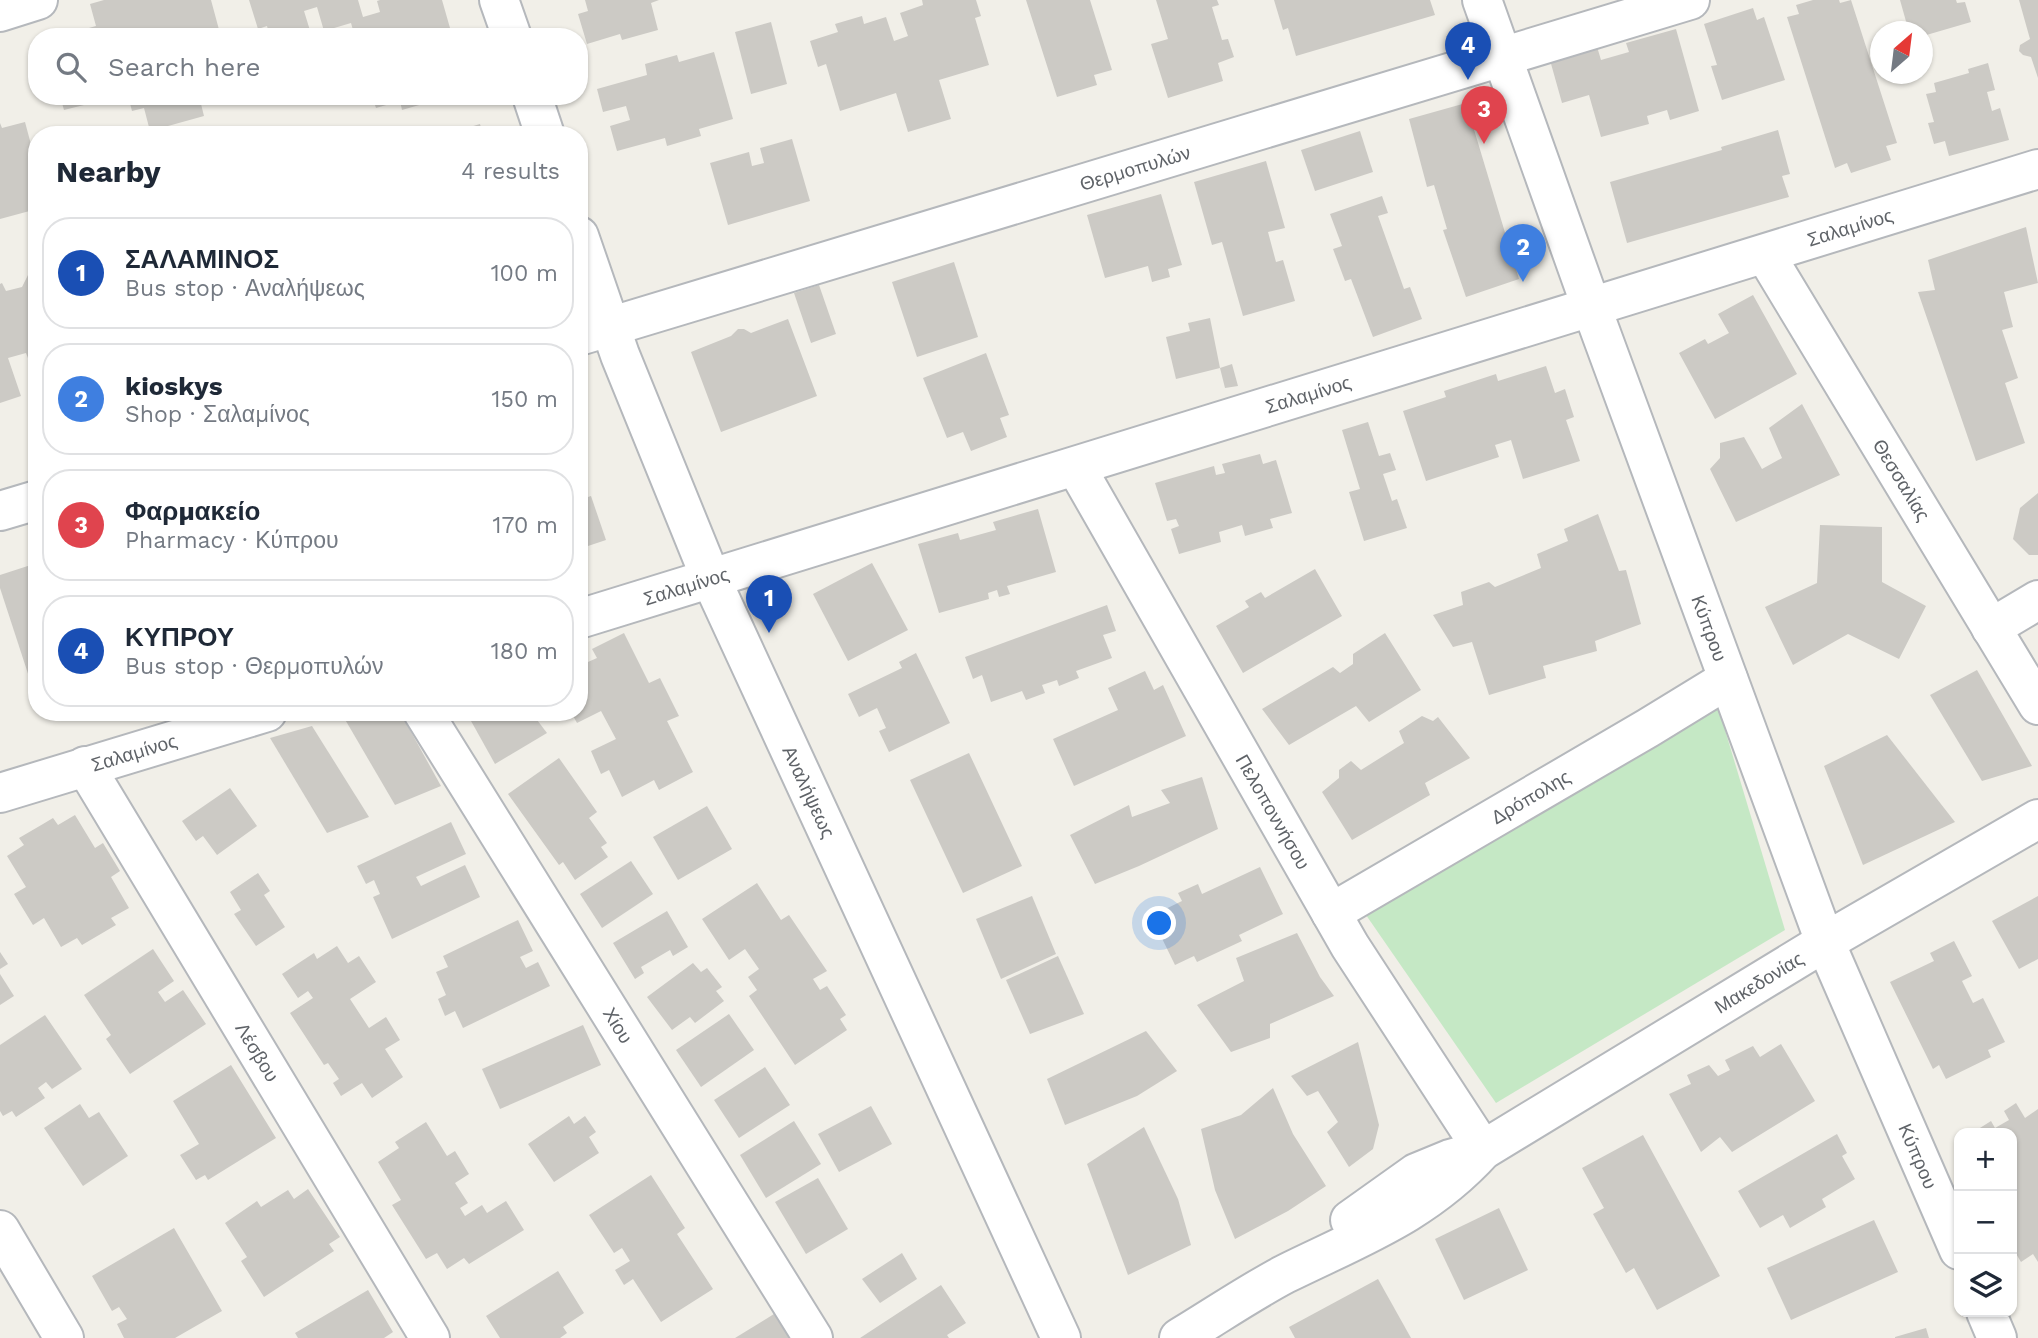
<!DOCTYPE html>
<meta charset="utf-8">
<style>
body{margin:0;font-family:"Work Sans",sans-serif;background:#f2f2f3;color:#1f2937}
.controls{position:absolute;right:21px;bottom:21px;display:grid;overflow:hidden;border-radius:14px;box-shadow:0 2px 5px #0004}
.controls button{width:63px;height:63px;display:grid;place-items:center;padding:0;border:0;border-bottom:2px solid #e0e1e3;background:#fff;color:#1f2937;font:35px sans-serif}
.compass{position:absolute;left:1870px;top:21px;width:63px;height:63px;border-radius:50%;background:#fff;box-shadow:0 2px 5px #0004;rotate:28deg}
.you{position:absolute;left:1160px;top:924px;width:24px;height:24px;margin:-18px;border:5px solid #fff;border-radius:50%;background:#1a73e8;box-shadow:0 0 0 10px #1a73e833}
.badge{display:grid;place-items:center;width:46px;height:46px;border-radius:50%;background:#b45309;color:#fff;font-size:23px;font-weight:700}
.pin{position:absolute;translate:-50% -58px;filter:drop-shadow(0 2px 4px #0008)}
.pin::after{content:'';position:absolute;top:37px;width:24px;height:21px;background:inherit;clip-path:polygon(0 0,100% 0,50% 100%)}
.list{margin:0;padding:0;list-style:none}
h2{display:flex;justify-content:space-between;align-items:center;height:91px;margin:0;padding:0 28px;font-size:30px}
h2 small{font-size:23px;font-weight:400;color:#747a83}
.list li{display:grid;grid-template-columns:46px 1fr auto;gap:21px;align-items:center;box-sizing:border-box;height:112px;margin:0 14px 14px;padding:0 14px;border:2px solid #e0e1e3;border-radius:28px}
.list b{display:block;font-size:26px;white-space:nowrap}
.list p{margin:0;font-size:23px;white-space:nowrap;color:#747a83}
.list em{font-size:23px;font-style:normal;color:#747a83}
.icon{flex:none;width:38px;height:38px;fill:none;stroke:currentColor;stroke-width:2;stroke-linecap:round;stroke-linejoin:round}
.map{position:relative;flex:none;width:2038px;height:1338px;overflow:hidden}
.search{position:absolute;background:#fff;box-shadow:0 2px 5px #0004;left:28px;top:28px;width:560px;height:77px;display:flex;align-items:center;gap:18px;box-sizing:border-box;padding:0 24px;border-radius:28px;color:#747a83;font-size:26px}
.panel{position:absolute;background:#fff;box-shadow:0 2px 5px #0004;left:28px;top:126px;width:560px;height:595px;border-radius:28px}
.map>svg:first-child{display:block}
.green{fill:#c5e8c5}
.building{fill:#cccac5}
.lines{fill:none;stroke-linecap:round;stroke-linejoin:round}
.minor-casing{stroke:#b5b8bc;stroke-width:42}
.minor{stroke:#fff;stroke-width:38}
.labels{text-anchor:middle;stroke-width:5;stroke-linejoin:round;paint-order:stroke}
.street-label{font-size:19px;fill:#5f6368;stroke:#fff}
</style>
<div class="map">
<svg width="2038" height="1338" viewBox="0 0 2038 1338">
<rect width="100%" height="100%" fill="#f1efe8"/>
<polygon class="green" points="1716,700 1785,930 1496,1103 1366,915"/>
<g class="building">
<polygon points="104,0 211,0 221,37 57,37 96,26 90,4"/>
<polygon points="249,0 358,0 363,17 380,12 377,1 380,0 442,0 450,28 432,33 433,37 355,37 351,23 324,31 317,7 304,11 312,37 270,37 267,26 258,29"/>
<polygon points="585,0 659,0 651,3 658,30 622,40 620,34 587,44 578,14 588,11"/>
<polygon points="922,0 976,0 981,16 975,18 989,65 939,80 951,119 908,132 896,93 840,111 826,64 818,67 810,41 838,32 835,24 862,16 864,24 886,17 894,41 908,36 900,13 923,5"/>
<polygon points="1026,0 1090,0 1112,70 1094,75 1097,85 1057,97"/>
<polygon points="1156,0 1217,0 1219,5 1212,7 1222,40 1228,39 1234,57 1218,63 1223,81 1168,98 1151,44 1168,39"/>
<polygon points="1274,0 1430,0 1435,15 1296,56 1288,28 1283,30"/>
<polygon points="1813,0 1839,0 1840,3 1851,0 1897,143 1886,146 1891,160 1851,173 1847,163 1835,168 1787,17 1799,14 1796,5"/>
<polygon points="1900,0 1956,0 1957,3 1965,2 1971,22 1923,36 1923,32 1909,32"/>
<polygon points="2019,0 2038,0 2038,78 2031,57 2023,55 2019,51 2020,45 2030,39"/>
<polygon points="1753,8 1757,20 1764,17 1785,80 1722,100 1711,66 1717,65 1704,24"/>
<polygon points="771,22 787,84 751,94 735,32"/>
<polygon points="1676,29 1699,111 1670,120 1667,110 1647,116 1649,124 1601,137 1589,95 1562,103 1548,53 1595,40 1601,60 1629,52 1626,43"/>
<polygon points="714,52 733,119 699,129 701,136 667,146 665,138 617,151 610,126 630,120 626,106 603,112 597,89 647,75 645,64 677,55 679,62"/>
<polygon points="1988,63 1995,90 1987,92 1992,111 2000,108 2009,140 1949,156 1945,141 1934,144 1928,123 1934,122 1926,94 1936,92 1934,83 1969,73 1968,69"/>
<polygon points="60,96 99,96 100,101 64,110"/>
<polygon points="128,96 199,96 204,116 150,131 144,108 132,111"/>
<polygon points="372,96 439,96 440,99 402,110 400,101 376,108"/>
<polygon points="1466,103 1519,279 1466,297 1443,230 1447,229 1434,185 1427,187 1409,119"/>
<polygon points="25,122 37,167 37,209 0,219 0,123 2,128"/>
<polygon points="480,124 483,135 447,135 447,134"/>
<polygon points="1778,130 1790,174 1782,176 1789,197 1627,243 1610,182 1722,150 1721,147"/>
<polygon points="1360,131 1373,172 1315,191 1301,150"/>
<polygon points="792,139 810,201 728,225 710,163 749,152 752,166 764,163 760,148"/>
<polygon points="1266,161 1285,228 1268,232 1276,262 1283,260 1295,301 1243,316 1222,242 1212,245 1194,182"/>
<polygon points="1161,194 1182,265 1168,269 1170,277 1152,282 1148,266 1105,278 1087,215"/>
<polygon points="1382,196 1388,213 1378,216 1404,289 1410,287 1422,319 1373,337 1351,279 1345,281 1333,249 1342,246 1330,214"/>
<polygon points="2026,227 2038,283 2004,292 2013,327 2002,330 2018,378 2005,383 2025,443 1976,461 1918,292 1935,290 1928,260"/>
<polygon points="954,262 978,337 917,357 892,282"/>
<polygon points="28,275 37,280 37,299 33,307 37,319 37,381 26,353 8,358 21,396 0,403 0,284 2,283 6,291 22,287"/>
<polygon points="819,285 836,334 811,343 794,293"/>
<polygon points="1753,295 1797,374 1715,419 1679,353 1705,339 1708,344 1729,333 1718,314"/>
<polygon points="1210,318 1220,368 1232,364 1238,386 1225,388 1220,368 1176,379 1166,337 1190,331 1188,323"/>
<polygon points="788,319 817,396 721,432 691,352 731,336 738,329 744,329 751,333"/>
<polygon points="986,353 1009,415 1000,418 1007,437 971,451 963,432 947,438 923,378"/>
<polygon points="1546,366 1555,393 1565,389 1574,417 1566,420 1580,461 1523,479 1511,440 1495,445 1499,457 1426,481 1403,411 1446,397 1444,391 1496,374 1498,381"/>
<polygon points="1802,404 1840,475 1736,522 1710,469 1720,458 1720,443 1744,437 1762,469 1782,458 1769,428"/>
<polygon points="1368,422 1379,456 1390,453 1396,470 1383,474 1392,501 1397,499 1407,528 1364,541 1349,492 1360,489 1342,430"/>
<polygon points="1260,454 1263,464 1276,460 1292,513 1270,519 1273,528 1245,536 1242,525 1219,532 1221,542 1179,554 1171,529 1179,526 1176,519 1167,521 1155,483 1214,466 1216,475 1225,473 1222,464"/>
<polygon points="2038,493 2038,555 2029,555 2013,539 2020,508"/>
<polygon points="591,496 606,540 579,549 579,500"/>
<polygon points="1038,509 1056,572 1007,586 1010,594 999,597 997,590 988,593 989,599 939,613 918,544 958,533 960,540 996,530 993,522"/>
<polygon points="1598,514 1619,571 1626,570 1641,624 1595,641 1597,651 1543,666 1546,678 1489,695 1472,642 1453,647 1433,615 1463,605 1461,592 1489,582 1495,587 1541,568 1537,554 1568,541 1564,529"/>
<polygon points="1820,525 1882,527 1882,582 1926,606 1899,659 1848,634 1793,665 1765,607 1817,583"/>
<polygon points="37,563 37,685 32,686 0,588 0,575"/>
<polygon points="872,563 908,630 848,661 813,594"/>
<polygon points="1315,569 1342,616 1243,673 1216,626 1249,607 1245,601 1261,592 1265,598"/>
<polygon points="1107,605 1116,631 1103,635 1112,658 1076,671 1079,678 1059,686 1057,680 1042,685 1045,693 1026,700 1022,691 991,702 982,675 973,679 965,657"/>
<polygon points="624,633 649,683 660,678 679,716 667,721 693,772 659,790 654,780 622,797 609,770 601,774 591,751 616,739 601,711 577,723 571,712 579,712 579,666 597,658 592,649"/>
<polygon points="1385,633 1421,690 1369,722 1356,706 1289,745 1262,709 1333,667 1340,673 1353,664 1353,654"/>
<polygon points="916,653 950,723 889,752 879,731 886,728 877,708 859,717 848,694 902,668 899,662"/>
<polygon points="1977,670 2032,766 1982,781 1930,695"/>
<polygon points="1145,671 1154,690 1163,685 1186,736 1074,786 1053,739 1118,710 1108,688"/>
<polygon points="360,712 400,712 441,786 395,805 343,716"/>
<polygon points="466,712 531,712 547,733 495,764"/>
<polygon points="1422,716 1433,721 1438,717 1470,758 1425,783 1430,795 1352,840 1322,792 1339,778 1339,770 1351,761 1361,770 1404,743 1399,731"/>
<polygon points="312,726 369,817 327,833 270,738"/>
<polygon points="1887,735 1955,822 1863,865 1824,766"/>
<polygon points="969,753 1022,866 963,893 910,780"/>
<polygon points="559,758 597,812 589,818 607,843 601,847 608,857 575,880 563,862 559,865 508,794"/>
<polygon points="1202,777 1218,829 1139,866 1095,884 1070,835 1129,805 1132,817 1170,803 1161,790"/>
<polygon points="230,788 257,826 217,855 203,836 196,841 182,821"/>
<polygon points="707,806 732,849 678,880 653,837"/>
<polygon points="75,815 95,848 103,843 120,871 111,877 129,908 111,918 116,925 82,945 77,938 61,947 44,918 33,925 14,894 26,887 7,856 24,845 19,838 43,824 53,818 58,825"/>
<polygon points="451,822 466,854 416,877 421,886 465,865 480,897 392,939 373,897 380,894 374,880 366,884 357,866"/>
<polygon points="631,861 653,894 602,928 580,894"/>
<polygon points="1260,867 1283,914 1239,935 1242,941 1197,962 1194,956 1175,965 1151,916 1182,901 1178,893 1198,884 1202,894"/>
<polygon points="258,873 270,891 264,895 285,927 256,946 234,914 241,910 230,892"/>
<polygon points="757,883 781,920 789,915 827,971 813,979 820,990 827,986 846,1015 840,1019 847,1030 795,1065 749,996 757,990 748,977 759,969 745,949 729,960 702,919"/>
<polygon points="1032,896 1056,954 1001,979 976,919"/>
<polygon points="2038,896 2038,959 2019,969 1992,921"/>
<polygon points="667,911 688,947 673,956 670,950 641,967 644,973 635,979 613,943"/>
<polygon points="518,920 533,951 520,957 526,968 538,962 550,986 463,1028 455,1011 445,1016 438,999 446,995 436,972 448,967 443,956"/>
<polygon points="1297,933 1320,977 1334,996 1270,1024 1270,1038 1231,1052 1197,1005 1244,981 1236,958"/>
<polygon points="1954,941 1972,976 1962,981 1973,1003 1983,998 2005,1042 1988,1050 1991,1057 1946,1079 1939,1065 1933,1069 1890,982 1934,961 1930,953"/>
<polygon points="337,946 348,963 359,956 376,982 350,999 369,1028 386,1017 400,1040 385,1049 403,1077 372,1098 362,1083 341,1096 333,1083 339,1079 328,1063 324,1065 290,1013 313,998 308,991 298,998 282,974 314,953 317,959"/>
<polygon points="153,949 174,981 158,992 165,1002 183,990 206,1024 130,1074 106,1039 111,1035 84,995"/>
<polygon points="0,952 8,964 0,969"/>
<polygon points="1058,956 1084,1014 1030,1034 1006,980"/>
<polygon points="693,963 701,972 707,968 722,987 716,991 724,1001 695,1023 690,1017 672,1030 647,997"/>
<polygon points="0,974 14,996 0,1005"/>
<polygon points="729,1014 754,1050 701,1087 676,1050"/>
<polygon points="45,1015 82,1069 52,1089 46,1082 38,1088 45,1098 16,1117 12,1111 3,1116 0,1111 0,1045"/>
<polygon points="583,1025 601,1065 500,1109 482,1069"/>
<polygon points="1146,1031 1177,1071 1137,1096 1065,1125 1047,1079"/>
<polygon points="1358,1042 1379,1125 1373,1149 1349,1167 1327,1132 1338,1122 1318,1091 1307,1096 1291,1076"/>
<polygon points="1781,1044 1815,1101 1732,1152 1720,1137 1701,1152 1669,1094 1691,1084 1687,1075 1709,1065 1718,1076 1730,1070 1725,1060 1753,1046 1760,1057"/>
<polygon points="231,1065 276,1138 208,1180 205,1175 196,1180 180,1155 199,1144 173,1101"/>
<polygon points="765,1067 790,1105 739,1138 714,1100"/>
<polygon points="1273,1088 1293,1134 1326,1186 1288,1211 1235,1239 1215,1190 1201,1129 1241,1115"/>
<polygon points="2016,1103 2025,1118 2038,1109 2038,1262 2033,1254 2021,1262 2012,1247 2012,1133 1972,1133 1991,1121 1995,1128 2009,1120 2004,1111"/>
<polygon points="80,1104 89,1118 99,1112 128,1156 83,1186 44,1128"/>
<polygon points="871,1106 892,1144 839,1172 818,1134"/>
<polygon points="569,1116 574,1124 585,1116 596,1132 589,1137 599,1153 554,1182 528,1144"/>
<polygon points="794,1121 821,1164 766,1198 740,1155"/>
<polygon points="426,1122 447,1156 455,1151 469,1174 455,1183 468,1203 460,1208 465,1216 482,1205 487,1213 506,1201 524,1230 469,1264 464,1258 447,1269 437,1253 426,1259 392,1205 401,1200 378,1162 399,1148 395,1142"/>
<polygon points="1144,1127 1178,1199 1191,1245 1128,1275 1087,1164"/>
<polygon points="1837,1134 1847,1153 1842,1156 1855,1179 1822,1199 1826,1207 1790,1228 1783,1215 1760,1228 1738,1191"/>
<polygon points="1643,1135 1720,1276 1657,1310 1634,1268 1626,1273 1593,1214 1604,1208 1582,1168"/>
<polygon points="651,1175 685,1228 677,1234 713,1289 661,1322 633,1279 624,1285 615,1270 630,1261 622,1248 614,1253 589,1215"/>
<polygon points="818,1178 848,1229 806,1254 775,1202"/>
<polygon points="308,1189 340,1237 329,1244 334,1251 264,1297 241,1261 247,1257 225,1223 257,1201 261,1207 288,1190 294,1199"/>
<polygon points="1499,1208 1528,1270 1464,1300 1435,1239"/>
<polygon points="1874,1220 1898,1272 1791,1320 1767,1268"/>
<polygon points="174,1228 222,1311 175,1338 124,1338 117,1324 127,1319 119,1307 112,1311 92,1276"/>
<polygon points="902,1253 917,1279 880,1303 862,1279"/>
<polygon points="558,1271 584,1313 563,1327 567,1333 560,1338 500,1338 486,1316"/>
<polygon points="1378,1279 1411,1338 1295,1338 1289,1327"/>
<polygon points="941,1285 966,1323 947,1335 949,1338 860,1338"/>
<polygon points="368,1290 393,1332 384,1338 298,1338 295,1333"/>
<polygon points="774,1314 789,1338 735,1338"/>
<polygon points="1926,1328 1929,1338 1895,1338 1895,1337"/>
</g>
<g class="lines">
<g class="minor-casing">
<g id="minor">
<polyline points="499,0 512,37"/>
<path id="s1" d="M1482 0 1591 306 1825 942 1959 1250"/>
<polyline points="0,12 38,0"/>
<polyline points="532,96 545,135"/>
<path id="s2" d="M579 236 620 355 711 579 1061 1338"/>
<path id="s3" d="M1765 254 2038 705"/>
<path id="s4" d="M579 336 1690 0"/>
<path id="s5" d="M1076 467 1350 946 1483 1150"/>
<polyline points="0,511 37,500"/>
<path id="s6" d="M579 619 2038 169"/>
<polyline points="1991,628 2038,600"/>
<path id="s7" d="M423 712 813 1338"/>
<path id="s8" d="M85 766 430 1338"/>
<path id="s9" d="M0 793 267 712"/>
<path id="s10" d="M1331 913 1648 728 1728 679"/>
<polyline points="1350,1220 1416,1173 1450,1159 1475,1152"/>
<polyline points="0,1230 64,1338"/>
<polyline points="1986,1312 1997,1338"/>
<path id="s11" d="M1179 1338C1214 1317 1249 1293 1285 1274 1360 1237 1425 1214 1483 1150L1825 942 2038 819"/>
</g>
</g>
<use href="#minor" class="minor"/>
</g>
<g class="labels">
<g class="street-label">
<text dy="7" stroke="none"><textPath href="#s4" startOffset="581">Θερμοπυλών</textPath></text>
<text dy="7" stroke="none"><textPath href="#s6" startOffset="1330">Σαλαμίνος</textPath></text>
<text dy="7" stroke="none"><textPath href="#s6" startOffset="763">Σαλαμίνος</textPath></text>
<text dy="7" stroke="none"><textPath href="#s3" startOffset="264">Θεσσαλίας</textPath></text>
<text dy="7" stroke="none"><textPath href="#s6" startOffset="112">Σαλαμίνος</textPath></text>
<text dy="7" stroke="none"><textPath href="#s1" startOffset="668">Κύπρου</textPath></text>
<text dy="7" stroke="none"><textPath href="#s9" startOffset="140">Σαλαμίνος</textPath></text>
<text dy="7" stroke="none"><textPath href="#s2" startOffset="602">Αναλήψεως</textPath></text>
<text dy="7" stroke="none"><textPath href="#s10" startOffset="231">Δρόπολης</textPath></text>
<text dy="7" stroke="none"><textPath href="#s5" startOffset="397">Πελοποννήσου</textPath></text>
<text dy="7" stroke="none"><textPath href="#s11" startOffset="682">Μακεδονίας</textPath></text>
<text dy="7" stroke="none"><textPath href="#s7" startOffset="369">Χίου</textPath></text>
<text dy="7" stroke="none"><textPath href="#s8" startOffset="334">Λέσβου</textPath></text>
<text dy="7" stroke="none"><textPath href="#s1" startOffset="1236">Κύπρου</textPath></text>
</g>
</g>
</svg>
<div class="controls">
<button>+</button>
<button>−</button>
<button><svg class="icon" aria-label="layers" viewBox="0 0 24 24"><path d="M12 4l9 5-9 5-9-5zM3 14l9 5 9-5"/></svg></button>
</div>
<svg class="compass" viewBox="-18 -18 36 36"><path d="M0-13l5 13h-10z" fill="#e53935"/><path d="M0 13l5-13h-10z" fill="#747a83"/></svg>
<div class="you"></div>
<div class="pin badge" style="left:769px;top:633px;background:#1a4fb4">1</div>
<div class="pin badge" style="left:1523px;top:282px;background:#3f7fe0">2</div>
<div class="pin badge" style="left:1484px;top:144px;background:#e0444e">3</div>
<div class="pin badge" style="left:1468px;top:80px;background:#1a4fb4">4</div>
<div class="search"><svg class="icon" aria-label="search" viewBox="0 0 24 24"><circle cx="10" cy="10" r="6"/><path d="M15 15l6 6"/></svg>Search here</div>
<section class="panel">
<h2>Nearby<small>4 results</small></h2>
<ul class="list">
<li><span class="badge" style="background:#1a4fb4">1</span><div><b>ΣΑΛΑΜΙΝΟΣ</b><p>Bus stop · Αναλήψεως</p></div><em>100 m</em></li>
<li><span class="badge" style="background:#3f7fe0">2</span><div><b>kioskys</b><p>Shop · Σαλαμίνος</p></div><em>150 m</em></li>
<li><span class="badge" style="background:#e0444e">3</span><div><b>Φαρμακείο</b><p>Pharmacy · Κύπρου</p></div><em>170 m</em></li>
<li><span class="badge" style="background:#1a4fb4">4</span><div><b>ΚΥΠΡΟΥ</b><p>Bus stop · Θερμοπυλών</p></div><em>180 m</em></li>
</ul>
</section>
</div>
